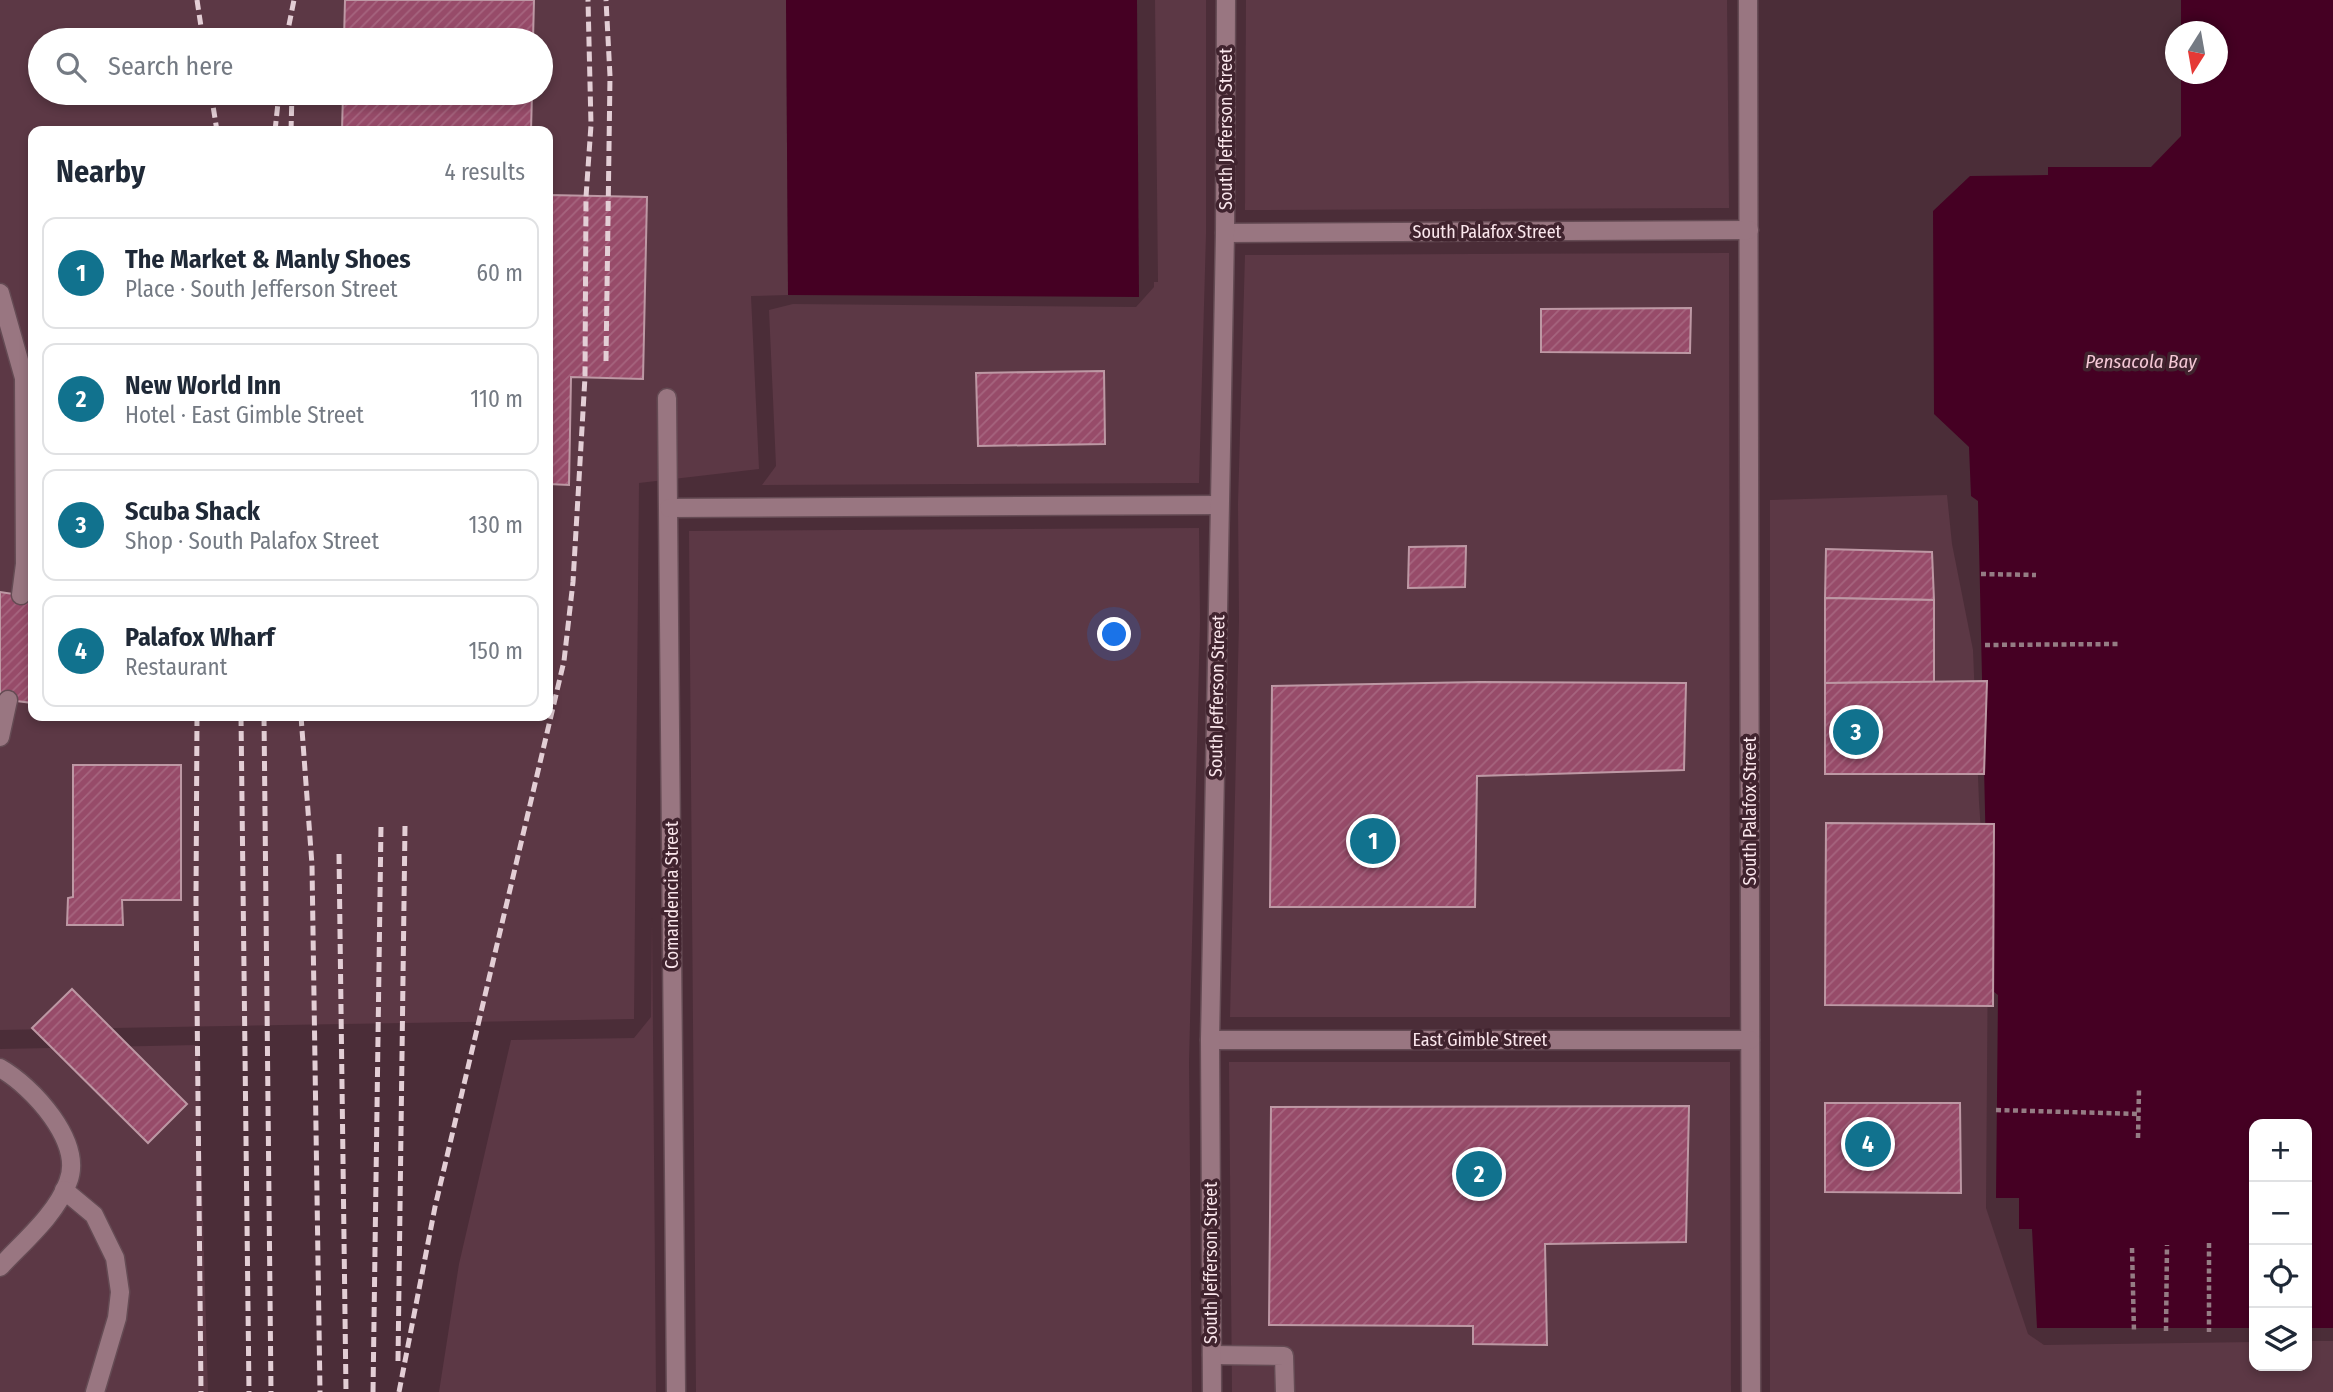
<!DOCTYPE html>
<meta charset="utf-8">
<style>
body{margin:0;font-family:"Fira Sans Condensed",sans-serif;background:#f2f2f3;color:#1f2937}
.controls{position:absolute;right:21px;bottom:21px;display:grid;overflow:hidden;border-radius:14px;box-shadow:0 4px 10px #0003}
.controls button{width:63px;height:63px;display:grid;place-items:center;padding:0;border:0;border-bottom:2px solid #e0e1e3;background:#fff;color:#1f2937;font:35px sans-serif}
.compass{position:absolute;left:2165px;top:21px;width:63px;height:63px;border-radius:50%;background:#fff;box-shadow:0 4px 10px #0003;rotate:191deg}
.you{position:absolute;left:1115px;top:635px;width:24px;height:24px;margin:-18px;border:5px solid #fff;border-radius:50%;background:#1a73e8;box-shadow:0 0 0 10px #1a73e833}
.badge{display:grid;place-items:center;width:46px;height:46px;border-radius:50%;background:#11728e;color:#fff;font-size:23px;font-weight:700}
.pin{position:absolute;translate:-50% -50%;border:4px solid #fff;box-shadow:0 2px 7px #0006}
.list{margin:0;padding:0;list-style:none}
h2{display:flex;justify-content:space-between;align-items:center;height:91px;margin:0;padding:0 28px;font-size:30px}
h2 small{font-size:23px;font-weight:400;color:#747a83}
.list li{display:grid;grid-template-columns:46px 1fr auto;gap:21px;align-items:center;box-sizing:border-box;height:112px;margin:0 14px 14px;padding:0 14px;border:2px solid #e0e1e3;border-radius:14px}
.list b{display:block;font-size:26px;white-space:nowrap}
.list p{margin:0;font-size:23px;white-space:nowrap;color:#747a83}
.list em{font-size:23px;font-style:normal;color:#747a83}
.icon{flex:none;width:38px;height:38px;fill:none;stroke:currentColor;stroke-width:2;stroke-linecap:round;stroke-linejoin:round}
.map{position:relative;flex:none;width:2333px;height:1392px;overflow:hidden}
.search{position:absolute;background:#fff;box-shadow:0 4px 10px #0003;left:28px;top:28px;width:525px;height:77px;display:flex;align-items:center;gap:18px;box-sizing:border-box;padding:0 24px;border-radius:38px;color:#747a83;font-size:26px}
.panel{position:absolute;background:#fff;box-shadow:0 4px 10px #0003;left:28px;top:126px;width:525px;height:595px;border-radius:14px}
.map>svg:first-child{display:block}
.built{fill:#5c3845;fill-rule:evenodd}
.water{fill:#450023}
.building{fill:url(#building-hatch);stroke:#bd98a4;stroke-width:2}
.lines{fill:none;stroke-linecap:round;stroke-linejoin:round}
.lane-casing{stroke:#654b54;stroke-width:21}
.street-casing{stroke:#654b54;stroke-width:21}
.path{stroke:#957c84;stroke-width:4.5;stroke-dasharray:5 3.5;stroke-linecap:butt}
.lane{stroke:#997681;stroke-width:18}
.street{stroke:#997681;stroke-width:18}
.rail{stroke:#e3ced5;stroke-width:5;stroke-dasharray:10 5;stroke-linecap:butt}
.labels{text-anchor:middle;stroke-width:7;stroke-linejoin:round;paint-order:stroke}
.street-label{font-size:18px;fill:#fae6ec;stroke:#40232e}
.water-label{font-size:19px;font-style:italic;fill:#f5c7d6;stroke:#40232e}
</style>
<div class="map">
<svg width="2333" height="1392" viewBox="0 0 2333 1392">
<defs>
<pattern id="building-hatch" width="6" height="6" patternUnits="userSpaceOnUse" patternTransform="scale(1.75)"><rect width="6" height="6" fill="#974b69"/><path d="M-1 1l2-2M0 6l6-6M5 7l2-2" fill="none" stroke="#a6657f"/></pattern>
</defs>
<rect width="100%" height="100%" fill="#4b2d38"/>
<g class="built">
<path d="M0 0H786L788 295 751 296 759 469 639 483 634 1019 0 1030ZM40 40H541V93H40ZM33 131H548V716H33Z"/>
<polygon points="1155,0 1206,0 1206,234 1199,483 762,485 776,466 769,310 793,304 1136,307 1154,287 1154,282 1158,282"/>
<polygon points="1246,0 1727,0 1729,208 1245,210"/>
<polygon points="1729,253 1730,1017 1230,1017 1239,621 1238,504 1245,255"/>
<polygon points="1947,495 1952,544 1973,650 1979,802 1988,938 1986,1208 2028,1334 2044,1345 2254,1342 2254,1366 2307,1366 2307,1341 2333,1341 2333,1392 1770,1392 1770,500"/>
<polygon points="1199,528 1200,623 1189,1062 1192,1392 696,1392 689,531"/>
<polygon points="652,918 656,1392 439,1392 459,1264 511,1040 634,1038 651,1017"/>
<polygon points="198,1045 208,1392 0,1392 0,1049"/>
<polygon points="1229,1062 1730,1062 1731,1392 1232,1392"/>
</g>
<g class="water">
<polygon points="786,0 1137,0 1139,297 788,295"/>
<polygon points="2181,0 2333,0 2333,1328 2307,1328 2307,1124 2254,1124 2254,1328 2037,1328 2032,1229 2019,1229 2019,1198 1996,1198 1998,995 1989,988 1978,501 1971,496 1969,447 1934,414 1933,211 1970,176 2048,175 2048,167 2151,167 2181,136 2181,74 2218,74 2218,32 2181,31"/>
</g>
<g class="building">
<polygon points="345,0 534,0 533,40 344,40"/>
<polygon points="343,93 532,93 531,131 342,131"/>
<polygon points="548,195 647,197 643,379 571,377 569,485 548,484"/>
<polygon points="1691,308 1690,353 1541,352 1541,309"/>
<polygon points="1104,371 1105,444 978,446 976,373"/>
<polygon points="1466,546 1465,587 1408,588 1409,547"/>
<polygon points="1826,549 1932,552 1934,600 1825,598"/>
<polygon points="0,592 33,597 33,703 0,699"/>
<polygon points="1825,598 1934,600 1934,682 1825,683"/>
<polygon points="1987,681 1984,774 1825,774 1825,683"/>
<polygon points="1479,682 1686,683 1684,770 1477,776 1475,907 1270,907 1272,686"/>
<polygon points="73,765 181,765 181,900 122,900 123,925 67,925 68,898 73,897"/>
<polygon points="1826,823 1994,824 1993,1006 1825,1005"/>
<polygon points="72,989 187,1104 148,1143 32,1028"/>
<polygon points="1825,1103 1960,1103 1961,1193 1825,1192"/>
<polygon points="1689,1106 1686,1242 1545,1244 1547,1345 1473,1344 1473,1326 1269,1325 1271,1107"/>
</g>
<g class="lines">
<g class="lane-casing">
<g id="lane">
<polyline points="0,293 24,378 25,564 21,595"/>
<polyline points="0,737 8,700"/>
<path d="M0 1068C32 1086 84 1142 68 1182 56 1215 23 1242 0 1267"/>
<polyline points="64,1190 94,1215 115,1258 120,1292 117,1318 95,1392"/>
<polyline points="1212,1355 1284,1356 1285,1392"/>
</g>
</g>
<g class="street-casing">
<g id="street">
<polyline points="1748,0 1751,1392"/>
<polyline points="1225,233 1749,230"/>
<polyline points="667,398 676,1392"/>
<polyline points="669,508 1218,505"/>
<polyline points="1210,1040 1750,1040"/>
<polyline points="1212,1392 1210,1040 1225,233 1226,0"/>
</g>
</g>
<g class="path">
<polyline points="1981,574 2036,575"/>
<polyline points="1985,645 2120,644"/>
<polyline points="1996,1110 2140,1114"/>
<polyline points="2138,1138 2139,1089"/>
<polyline points="2209,1243 2209,1332"/>
<polyline points="2253,1244 2253,1332"/>
<polyline points="2132,1248 2134,1332"/>
<polyline points="2166,1331 2167,1245"/>
</g>
<use href="#lane" class="lane"/>
<use href="#street" class="street"/>
<g class="rail">
<polyline points="197,0 203,40"/>
<polyline points="286,40 294,0"/>
<polyline points="211,93 217,131"/>
<polyline points="275,131 279,93"/>
<polyline points="291,131 292,93"/>
<polyline points="606,361 610,76 606,0"/>
<polyline points="197,716 196,901 201,1392"/>
<polyline points="241,716 249,1392"/>
<polyline points="264,716 271,1392"/>
<polyline points="301,716 312,865 320,1392"/>
<polyline points="339,854 346,1392"/>
<polyline points="398,1361 405,826"/>
<polyline points="373,1392 381,825"/>
<polyline points="399,1392 435,1207 564,661 573,582 585,377 586,197 591,125 588,0"/>
</g>
</g>
<g class="labels">
<g class="street-label">
<text transform="translate(1226 129) rotate(-90)" y="6">South Jefferson Street</text>
<text x="1487" y="238">South Palafox Street</text>
<text transform="translate(1217 696) rotate(-89)" y="6">South Jefferson Street</text>
<text transform="translate(1750 811) rotate(-90)" y="6">South Palafox Street</text>
<text transform="translate(672 895) rotate(-90)" y="6">Comandencia Street</text>
<text x="1480" y="1046">East Gimble Street</text>
<text transform="translate(1211 1263) rotate(-90)" y="6">South Jefferson Street</text>
</g>
<g class="water-label">
<text x="2141" y="368">Pensacola Bay</text>
</g>
</g>
</svg>
<div class="controls">
<button>+</button>
<button>−</button>
<button><svg class="icon" aria-label="locate" viewBox="0 0 24 24"><circle cx="12" cy="12" r="6"/><path d="M12 2v4M12 18v4M2 12h4M18 12h4"/></svg></button>
<button><svg class="icon" aria-label="layers" viewBox="0 0 24 24"><path d="M12 4l9 5-9 5-9-5zM3 14l9 5 9-5"/></svg></button>
</div>
<svg class="compass" viewBox="-18 -18 36 36"><path d="M0-13l5 13h-10z" fill="#e53935"/><path d="M0 13l5-13h-10z" fill="#747a83"/></svg>
<div class="you"></div>
<div class="pin badge" style="left:1373px;top:841px">1</div>
<div class="pin badge" style="left:1479px;top:1174px">2</div>
<div class="pin badge" style="left:1856px;top:732px">3</div>
<div class="pin badge" style="left:1868px;top:1144px">4</div>
<div class="search"><svg class="icon" aria-label="search" viewBox="0 0 24 24"><circle cx="10" cy="10" r="6"/><path d="M15 15l6 6"/></svg>Search here</div>
<section class="panel">
<h2>Nearby<small>4 results</small></h2>
<ul class="list">
<li><span class="badge">1</span><div><b>The Market &amp; Manly Shoes</b><p>Place · South Jefferson Street</p></div><em>60 m</em></li>
<li><span class="badge">2</span><div><b>New World Inn</b><p>Hotel · East Gimble Street</p></div><em>110 m</em></li>
<li><span class="badge">3</span><div><b>Scuba Shack</b><p>Shop · South Palafox Street</p></div><em>130 m</em></li>
<li><span class="badge">4</span><div><b>Palafox Wharf</b><p>Restaurant</p></div><em>150 m</em></li>
</ul>
</section>
</div>
